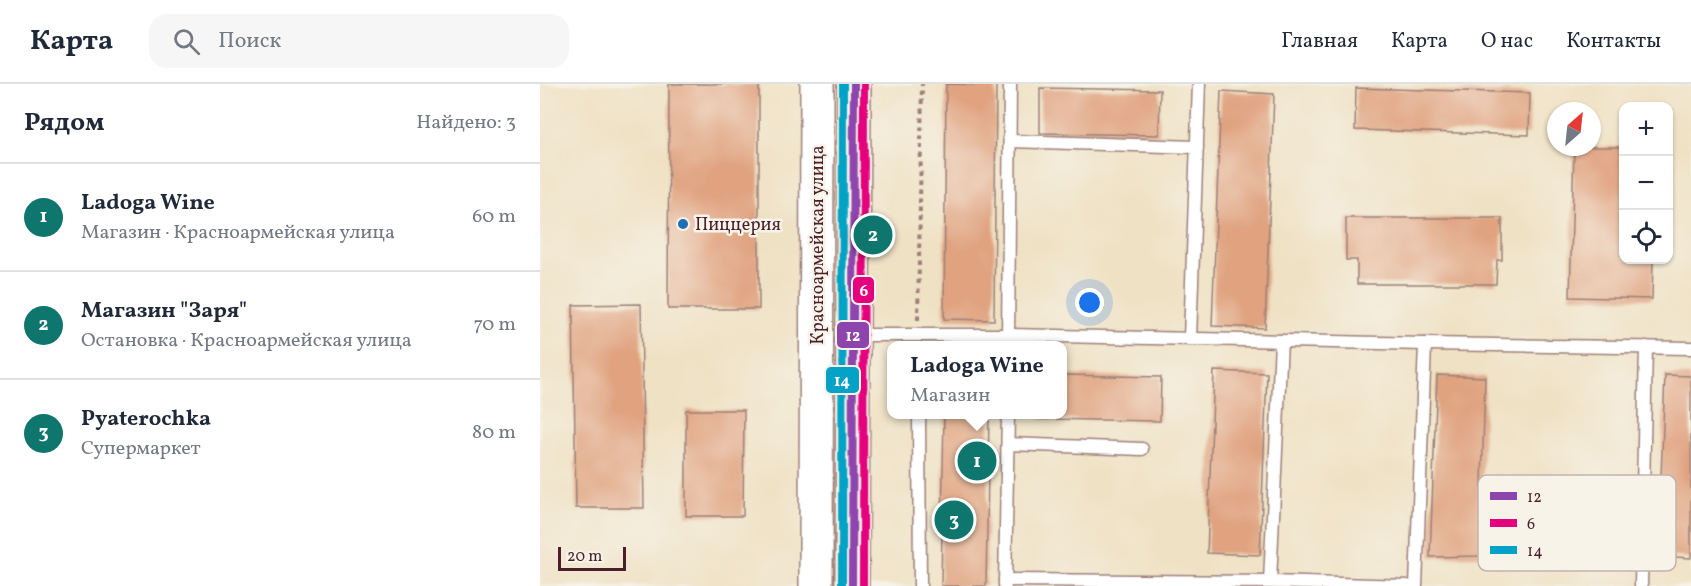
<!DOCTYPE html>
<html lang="ru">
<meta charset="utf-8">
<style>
body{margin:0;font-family:Vollkorn,serif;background:#f6f6f7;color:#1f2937}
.controls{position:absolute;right:18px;top:18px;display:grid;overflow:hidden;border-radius:12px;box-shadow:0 2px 4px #0004}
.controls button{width:54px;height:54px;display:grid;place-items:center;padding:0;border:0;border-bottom:2px solid #e0e1e3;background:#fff;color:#1f2937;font:30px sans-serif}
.compass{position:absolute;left:1007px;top:18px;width:54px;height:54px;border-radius:50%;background:#fff;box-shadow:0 2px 4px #0004;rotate:27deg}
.scale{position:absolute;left:18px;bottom:15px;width:68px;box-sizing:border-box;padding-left:6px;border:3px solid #4a1f2b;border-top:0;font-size:16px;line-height:21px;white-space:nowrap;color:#4a1f2b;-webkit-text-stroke:4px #f7f3e8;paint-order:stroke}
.you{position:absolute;left:550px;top:219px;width:21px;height:21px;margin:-15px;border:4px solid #fff;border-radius:50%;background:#1a73e8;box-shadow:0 0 0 9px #1a73e833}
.badge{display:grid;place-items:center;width:39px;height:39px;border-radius:50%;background:#0f766e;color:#fff;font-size:20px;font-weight:700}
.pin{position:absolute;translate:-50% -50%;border:3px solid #fff;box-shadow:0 2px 6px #0006}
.popup{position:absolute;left:347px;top:257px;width:180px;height:78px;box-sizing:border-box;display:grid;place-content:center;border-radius:12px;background:#fff;filter:drop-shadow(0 2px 4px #0005);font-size:20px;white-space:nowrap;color:#747a83}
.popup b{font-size:22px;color:#1f2937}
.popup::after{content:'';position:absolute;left:50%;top:100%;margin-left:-12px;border:12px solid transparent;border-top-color:#fff}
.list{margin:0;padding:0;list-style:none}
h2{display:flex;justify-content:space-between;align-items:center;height:78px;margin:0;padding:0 24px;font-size:26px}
h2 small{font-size:20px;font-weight:400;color:#747a83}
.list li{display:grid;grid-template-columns:39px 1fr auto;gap:18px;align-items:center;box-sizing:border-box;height:108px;padding:0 24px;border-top:2px solid #e0e1e3}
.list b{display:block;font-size:22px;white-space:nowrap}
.list p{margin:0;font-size:20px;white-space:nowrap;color:#747a83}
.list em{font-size:20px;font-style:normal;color:#747a83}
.icon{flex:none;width:33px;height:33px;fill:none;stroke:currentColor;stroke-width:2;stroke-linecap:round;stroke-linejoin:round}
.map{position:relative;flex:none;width:1151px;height:502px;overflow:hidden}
header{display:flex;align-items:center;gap:36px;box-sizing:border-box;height:84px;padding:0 30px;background:#fff;border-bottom:2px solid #e0e1e3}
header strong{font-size:28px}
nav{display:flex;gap:33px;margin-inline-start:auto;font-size:21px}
.search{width:420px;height:54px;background:#f6f6f7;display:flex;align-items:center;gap:15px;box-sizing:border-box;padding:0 21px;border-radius:18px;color:#747a83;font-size:22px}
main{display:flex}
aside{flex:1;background:#fff}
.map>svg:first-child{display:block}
.building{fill:#e0a27f}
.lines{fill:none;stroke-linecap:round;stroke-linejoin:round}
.service-casing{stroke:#9c8078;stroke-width:15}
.primary-casing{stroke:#9c8078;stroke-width:36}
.path{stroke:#9c8078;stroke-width:4;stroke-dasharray:4.5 4.5;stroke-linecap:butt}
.service{stroke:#fff;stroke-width:12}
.primary{stroke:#fff;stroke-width:33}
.bus-1-casing{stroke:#f7f3e8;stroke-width:12}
.bus-2-casing{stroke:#f7f3e8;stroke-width:12}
.bus-3-casing{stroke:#f7f3e8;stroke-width:12}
.bus-1{stroke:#8e44ad;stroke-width:8}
.bus-2{stroke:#e5007d;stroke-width:8}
.bus-3{stroke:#04a2c6;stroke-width:8}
.poi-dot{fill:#1f6fb2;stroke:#f7f3e8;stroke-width:2}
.labels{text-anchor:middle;stroke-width:5;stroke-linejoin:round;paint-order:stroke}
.poi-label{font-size:18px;fill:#4a1f2b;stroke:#f7f3e8;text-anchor:start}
.street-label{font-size:18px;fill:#4a1f2b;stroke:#f7f3e8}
.key{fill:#f7f3e8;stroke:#c3b3af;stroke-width:1.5}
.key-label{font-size:16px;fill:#4a1f2b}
.line-badge{stroke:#f7f3e8;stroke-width:2}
.badge-label{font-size:16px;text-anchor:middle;font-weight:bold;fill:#fff}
</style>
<header>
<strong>Карта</strong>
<div class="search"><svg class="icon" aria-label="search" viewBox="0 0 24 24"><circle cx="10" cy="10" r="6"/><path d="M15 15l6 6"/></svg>Поиск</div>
<nav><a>Главная</a><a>Карта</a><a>О нас</a><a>Контакты</a></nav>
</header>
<main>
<aside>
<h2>Рядом<small>Найдено: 3</small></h2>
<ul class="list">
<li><span class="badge">1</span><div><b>Ladoga Wine</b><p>Магазин · Красноармейская улица</p></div><em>60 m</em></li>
<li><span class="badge">2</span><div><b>Магазин &quot;Заря&quot;</b><p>Остановка · Красноармейская улица</p></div><em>70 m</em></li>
<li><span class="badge">3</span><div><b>Pyaterochka</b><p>Супермаркет</p></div><em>80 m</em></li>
</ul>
</aside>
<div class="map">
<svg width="1151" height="502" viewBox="0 0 1151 502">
<rect width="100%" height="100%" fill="#f7f3e8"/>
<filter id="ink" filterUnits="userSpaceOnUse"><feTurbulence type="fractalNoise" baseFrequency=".0167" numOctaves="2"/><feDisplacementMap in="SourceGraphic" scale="12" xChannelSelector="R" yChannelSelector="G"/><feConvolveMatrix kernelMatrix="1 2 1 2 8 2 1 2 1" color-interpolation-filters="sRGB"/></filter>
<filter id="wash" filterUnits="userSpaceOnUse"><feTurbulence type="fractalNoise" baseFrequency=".008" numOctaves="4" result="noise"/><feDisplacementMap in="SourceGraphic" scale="24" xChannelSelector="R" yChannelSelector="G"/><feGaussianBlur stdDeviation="1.35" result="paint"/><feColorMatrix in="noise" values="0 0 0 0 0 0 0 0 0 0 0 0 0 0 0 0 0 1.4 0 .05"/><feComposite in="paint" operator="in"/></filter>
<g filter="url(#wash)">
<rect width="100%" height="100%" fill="#efe1c4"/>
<g id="blocks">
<g class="building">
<polygon points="129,0 219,0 219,225 128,225"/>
<polygon points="406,0 456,1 454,236 404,235"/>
<polygon points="500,4 620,6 619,51 500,49"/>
<polygon points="816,4 990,9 989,51 815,46"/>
<polygon points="681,7 734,10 725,244 672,242"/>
<polygon points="1034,63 1084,63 1084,176 1113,176 1112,215 1030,213"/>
<polygon points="806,134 962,134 962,176 957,176 956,200 817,200 817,176 806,176"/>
<polygon points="101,220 104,424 36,424 33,221"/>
<polygon points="674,287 727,289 720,471 667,469"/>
<polygon points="522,291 621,293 620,337 500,335 500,330 522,330"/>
<polygon points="897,291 945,293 940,472 890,473"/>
<polygon points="1125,291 1151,292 1151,474 1118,472"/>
<polygon points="146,326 204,326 203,432 146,432"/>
<polygon points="404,330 449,330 446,502 401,502"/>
</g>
</g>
</g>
<g filter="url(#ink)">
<use href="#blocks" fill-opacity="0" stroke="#9c8078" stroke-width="1.5"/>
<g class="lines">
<g class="service-casing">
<g id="service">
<polyline points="470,57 657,63"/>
<polyline points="314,251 468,251 885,260 1151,264"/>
<polyline points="650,255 659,0"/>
<polyline points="468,262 470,0"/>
<polyline points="379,330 380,502"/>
<polyline points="468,360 602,365"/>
<polyline points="465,496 730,498 867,502"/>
<polyline points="730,498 741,257"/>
<polyline points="465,502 468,330"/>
<polyline points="876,502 885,260"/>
<polyline points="1101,502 1106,263"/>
</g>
</g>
<g class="primary-casing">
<g id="primary">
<polyline points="276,502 277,0"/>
<polyline points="312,502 314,0"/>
</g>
</g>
<polyline class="path" points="378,236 382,0"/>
<use href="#service" class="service"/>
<use href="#primary" class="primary"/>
<g class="bus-1-casing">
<polyline id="bus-1" points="312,502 314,0"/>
</g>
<g class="bus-2-casing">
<polyline id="bus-2" points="323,502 324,0"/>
</g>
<g class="bus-3-casing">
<polyline id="bus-3" points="302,502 303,0"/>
</g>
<use href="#bus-1" class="bus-1"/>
<use href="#bus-2" class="bus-2"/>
<use href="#bus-3" class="bus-3"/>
</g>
</g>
<circle class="poi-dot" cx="143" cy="140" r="6"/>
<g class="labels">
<g class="poi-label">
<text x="155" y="146">Пиццерия</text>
</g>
<g class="street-label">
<text transform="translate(277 161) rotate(-90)" y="6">Красноармейская улица</text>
</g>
</g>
<rect x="938" y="391" width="198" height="96" rx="9" class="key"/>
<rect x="950" y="408" width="27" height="8" fill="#8e44ad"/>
<rect x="950" y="435" width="27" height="8" fill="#e5007d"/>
<rect x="950" y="462" width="27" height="8" fill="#04a2c6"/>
<g class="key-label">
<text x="987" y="418">12</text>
<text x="987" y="445">6</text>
<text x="987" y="472">14</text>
</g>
<g class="line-badge">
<rect x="312" y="192" width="23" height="28" rx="6" fill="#e5007d"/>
<rect x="296" y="237" width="34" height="28" rx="6" fill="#8e44ad"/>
<rect x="285" y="282" width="35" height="28" rx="6" fill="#04a2c6"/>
</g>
<g class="badge-label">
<text x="324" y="212">6</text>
<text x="313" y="257">12</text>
<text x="302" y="302">14</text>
</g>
</svg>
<div class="controls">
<button>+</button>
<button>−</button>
<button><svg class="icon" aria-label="locate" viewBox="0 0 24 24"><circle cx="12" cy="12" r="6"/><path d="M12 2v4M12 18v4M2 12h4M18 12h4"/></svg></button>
</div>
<svg class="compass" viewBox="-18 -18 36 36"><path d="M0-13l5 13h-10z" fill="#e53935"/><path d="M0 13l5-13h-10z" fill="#747a83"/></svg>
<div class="scale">20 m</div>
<div class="you"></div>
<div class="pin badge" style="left:437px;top:377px">1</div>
<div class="popup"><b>Ladoga Wine</b>Магазин</div>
<div class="pin badge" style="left:333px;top:151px">2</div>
<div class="pin badge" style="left:414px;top:436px">3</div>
</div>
</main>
